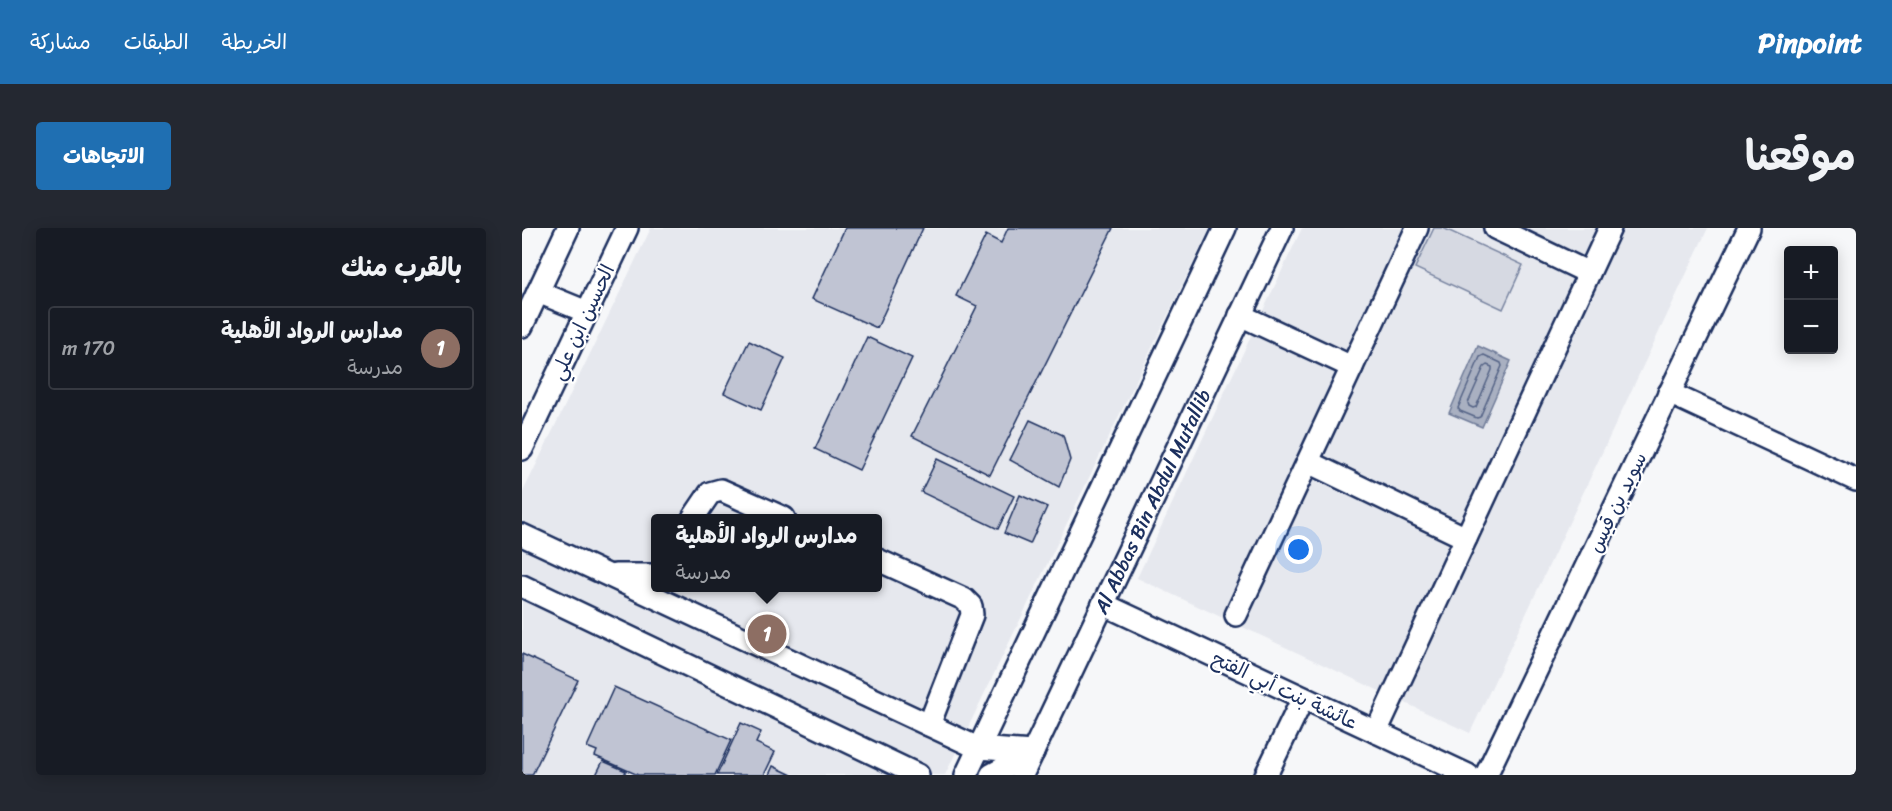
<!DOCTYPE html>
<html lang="ar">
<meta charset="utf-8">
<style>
body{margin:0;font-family:Sriracha,"Playpen Sans Arabic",sans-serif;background:#242831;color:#f1f3f6;direction:rtl}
.controls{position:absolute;right:18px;top:18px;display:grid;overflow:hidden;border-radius:6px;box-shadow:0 3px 15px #0003}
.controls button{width:54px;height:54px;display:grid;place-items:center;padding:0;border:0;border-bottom:2px solid #363941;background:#171b24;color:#f1f3f6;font:30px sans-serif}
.you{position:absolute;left:777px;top:322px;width:21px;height:21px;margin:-15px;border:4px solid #fff;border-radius:50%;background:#1a73e8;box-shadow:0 0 0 9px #1a73e833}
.badge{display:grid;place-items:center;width:39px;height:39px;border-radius:50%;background:#1f6fb2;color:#fff;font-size:20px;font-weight:700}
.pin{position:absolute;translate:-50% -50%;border:3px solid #fff;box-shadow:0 2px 6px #0006}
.popup{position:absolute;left:129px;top:286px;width:231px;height:78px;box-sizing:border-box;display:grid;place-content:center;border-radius:6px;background:#171b24;filter:drop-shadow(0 2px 4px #0005);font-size:20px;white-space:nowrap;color:#9ea1a6}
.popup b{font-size:22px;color:#f1f3f6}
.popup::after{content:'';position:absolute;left:50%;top:100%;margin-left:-12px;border:12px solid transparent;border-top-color:#171b24}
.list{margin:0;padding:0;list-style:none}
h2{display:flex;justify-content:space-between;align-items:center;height:78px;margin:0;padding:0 24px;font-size:26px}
h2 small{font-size:20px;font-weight:400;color:#9ea1a6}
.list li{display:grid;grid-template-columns:39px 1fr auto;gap:18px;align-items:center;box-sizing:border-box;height:84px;margin:0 12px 12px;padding:0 12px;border:2px solid #363941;border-radius:6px}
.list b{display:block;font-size:22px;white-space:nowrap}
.list p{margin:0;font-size:20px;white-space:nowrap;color:#9ea1a6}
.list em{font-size:20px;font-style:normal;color:#9ea1a6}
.map{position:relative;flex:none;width:1334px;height:547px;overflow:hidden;direction:ltr;border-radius:6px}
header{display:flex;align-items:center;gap:36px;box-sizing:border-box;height:84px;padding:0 30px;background:#1f6fb2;color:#fff}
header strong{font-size:28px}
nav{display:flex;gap:33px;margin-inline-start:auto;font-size:21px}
.intro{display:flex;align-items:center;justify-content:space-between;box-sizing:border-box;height:144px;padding:0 36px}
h1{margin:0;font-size:42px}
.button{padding:15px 27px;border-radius:6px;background:#1f6fb2;color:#fff;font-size:21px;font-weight:700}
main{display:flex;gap:36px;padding:0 36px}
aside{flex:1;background:#171b24;border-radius:6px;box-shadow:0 3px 15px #0003}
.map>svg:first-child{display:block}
.built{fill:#e6e8ee;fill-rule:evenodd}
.green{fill:#d6d9e2;stroke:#7884a0;stroke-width:1.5}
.water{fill:#a9b0c1;stroke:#707c99;stroke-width:1.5}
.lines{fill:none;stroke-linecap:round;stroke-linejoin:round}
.shore{stroke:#546386;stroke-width:1.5}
.building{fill:#c0c4d3;stroke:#1b2f5e;stroke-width:1.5}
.minor-casing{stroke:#1b2f5e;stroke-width:26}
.minor{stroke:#fff;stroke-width:21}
.labels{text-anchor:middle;stroke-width:4.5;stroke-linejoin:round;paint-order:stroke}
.street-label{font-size:20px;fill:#1b2f5e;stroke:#fff}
</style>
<header>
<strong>Pinpoint</strong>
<nav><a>الخريطة</a><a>الطبقات</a><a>مشاركة</a></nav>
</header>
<div class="intro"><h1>موقعنا</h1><a class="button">الاتجاهات</a></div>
<main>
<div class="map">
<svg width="1334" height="547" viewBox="0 0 1334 547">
<rect width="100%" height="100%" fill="#f6f7f9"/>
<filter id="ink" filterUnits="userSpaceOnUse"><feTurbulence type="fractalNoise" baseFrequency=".0167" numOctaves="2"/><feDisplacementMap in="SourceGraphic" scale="12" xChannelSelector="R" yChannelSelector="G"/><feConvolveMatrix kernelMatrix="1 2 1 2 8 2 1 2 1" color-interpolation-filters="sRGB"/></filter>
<g filter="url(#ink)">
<g class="built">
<path d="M129 0H688L423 547H0V266ZM134 290H356V360H134Z"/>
<polygon points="780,0 1186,0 948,505 615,350"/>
</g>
<polygon class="green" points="912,0 921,0 1001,37 981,81 893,40"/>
<polygon class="water" points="956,118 989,133 960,199 927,185"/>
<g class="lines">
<g class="shore">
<polygon points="962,127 979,135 980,138 958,189 955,190 938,183 936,180 958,129"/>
<polygon points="965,137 970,139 970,142 954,179 951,180 947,178 946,175 962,139"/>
</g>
</g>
<g class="building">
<polygon points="323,0 401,0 355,100 290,71"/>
<polygon points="486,0 591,0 468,247 390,208 455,78 434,68 464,7 479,15"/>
<polygon points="345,109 390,130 337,242 293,221"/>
<polygon points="227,113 263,130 239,182 202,165"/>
<polygon points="508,192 541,207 548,232 537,259 488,232"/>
<polygon points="415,231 492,268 476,301 399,264"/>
<polygon points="498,267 525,279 508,316 482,305"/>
<polygon points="0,426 56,452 10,547 0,547"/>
<polygon points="92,459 209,512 193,547 116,547 73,528 75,523 65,519"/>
<polygon points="219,495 239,504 234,515 253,524 242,547 195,547"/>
<polygon points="81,533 104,543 102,547 74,547"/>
<polygon points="251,538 270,547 247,547"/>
</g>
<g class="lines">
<g class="minor-casing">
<g id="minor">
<polyline points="973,0 1067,45"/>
<polyline points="16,64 65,84"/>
<polyline points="718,87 830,139"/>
<polyline points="0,98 46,0"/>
<polyline points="1147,165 1334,252"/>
<polyline points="0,221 105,0"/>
<polyline points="786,234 944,310"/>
<polyline points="171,290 188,265 199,262 262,290"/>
<polyline points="0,307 456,520 511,524"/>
<polyline points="356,332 442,371 449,378 450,387 407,497"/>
<polyline points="93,347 134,347"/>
<polyline points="0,358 396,547"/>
<polyline points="581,376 946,547"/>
<polyline points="714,387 895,0"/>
<polyline points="854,504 1088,0"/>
<polyline points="444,547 703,0"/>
<polyline points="469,547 511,524"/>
<path id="s1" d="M500 547 760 0"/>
<polyline points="744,547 781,470"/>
<polyline points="964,547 1227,0"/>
</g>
</g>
<use href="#minor" class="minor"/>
</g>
</g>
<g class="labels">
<g class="street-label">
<text transform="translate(60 94) rotate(-65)" y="7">الحسين ابن علي</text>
<text dy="7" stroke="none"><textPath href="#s1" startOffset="303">Al Abbas Bin Abdul Mutallib</textPath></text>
<text transform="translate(1095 274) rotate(-64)" y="7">سويد بن قيس</text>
<text transform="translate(763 462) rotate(25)" y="7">عائشة بنت أبي الفتح</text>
</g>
</g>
</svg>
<div class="controls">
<button>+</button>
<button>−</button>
</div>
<div class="you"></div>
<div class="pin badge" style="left:245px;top:406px;background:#8d6e63">1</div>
<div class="popup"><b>مدارس الرواد الأهلية</b>مدرسة</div>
</div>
<aside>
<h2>بالقرب منك<small></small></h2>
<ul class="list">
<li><span class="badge" style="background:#8d6e63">1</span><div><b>مدارس الرواد الأهلية</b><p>مدرسة</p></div><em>170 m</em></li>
</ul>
</aside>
</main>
